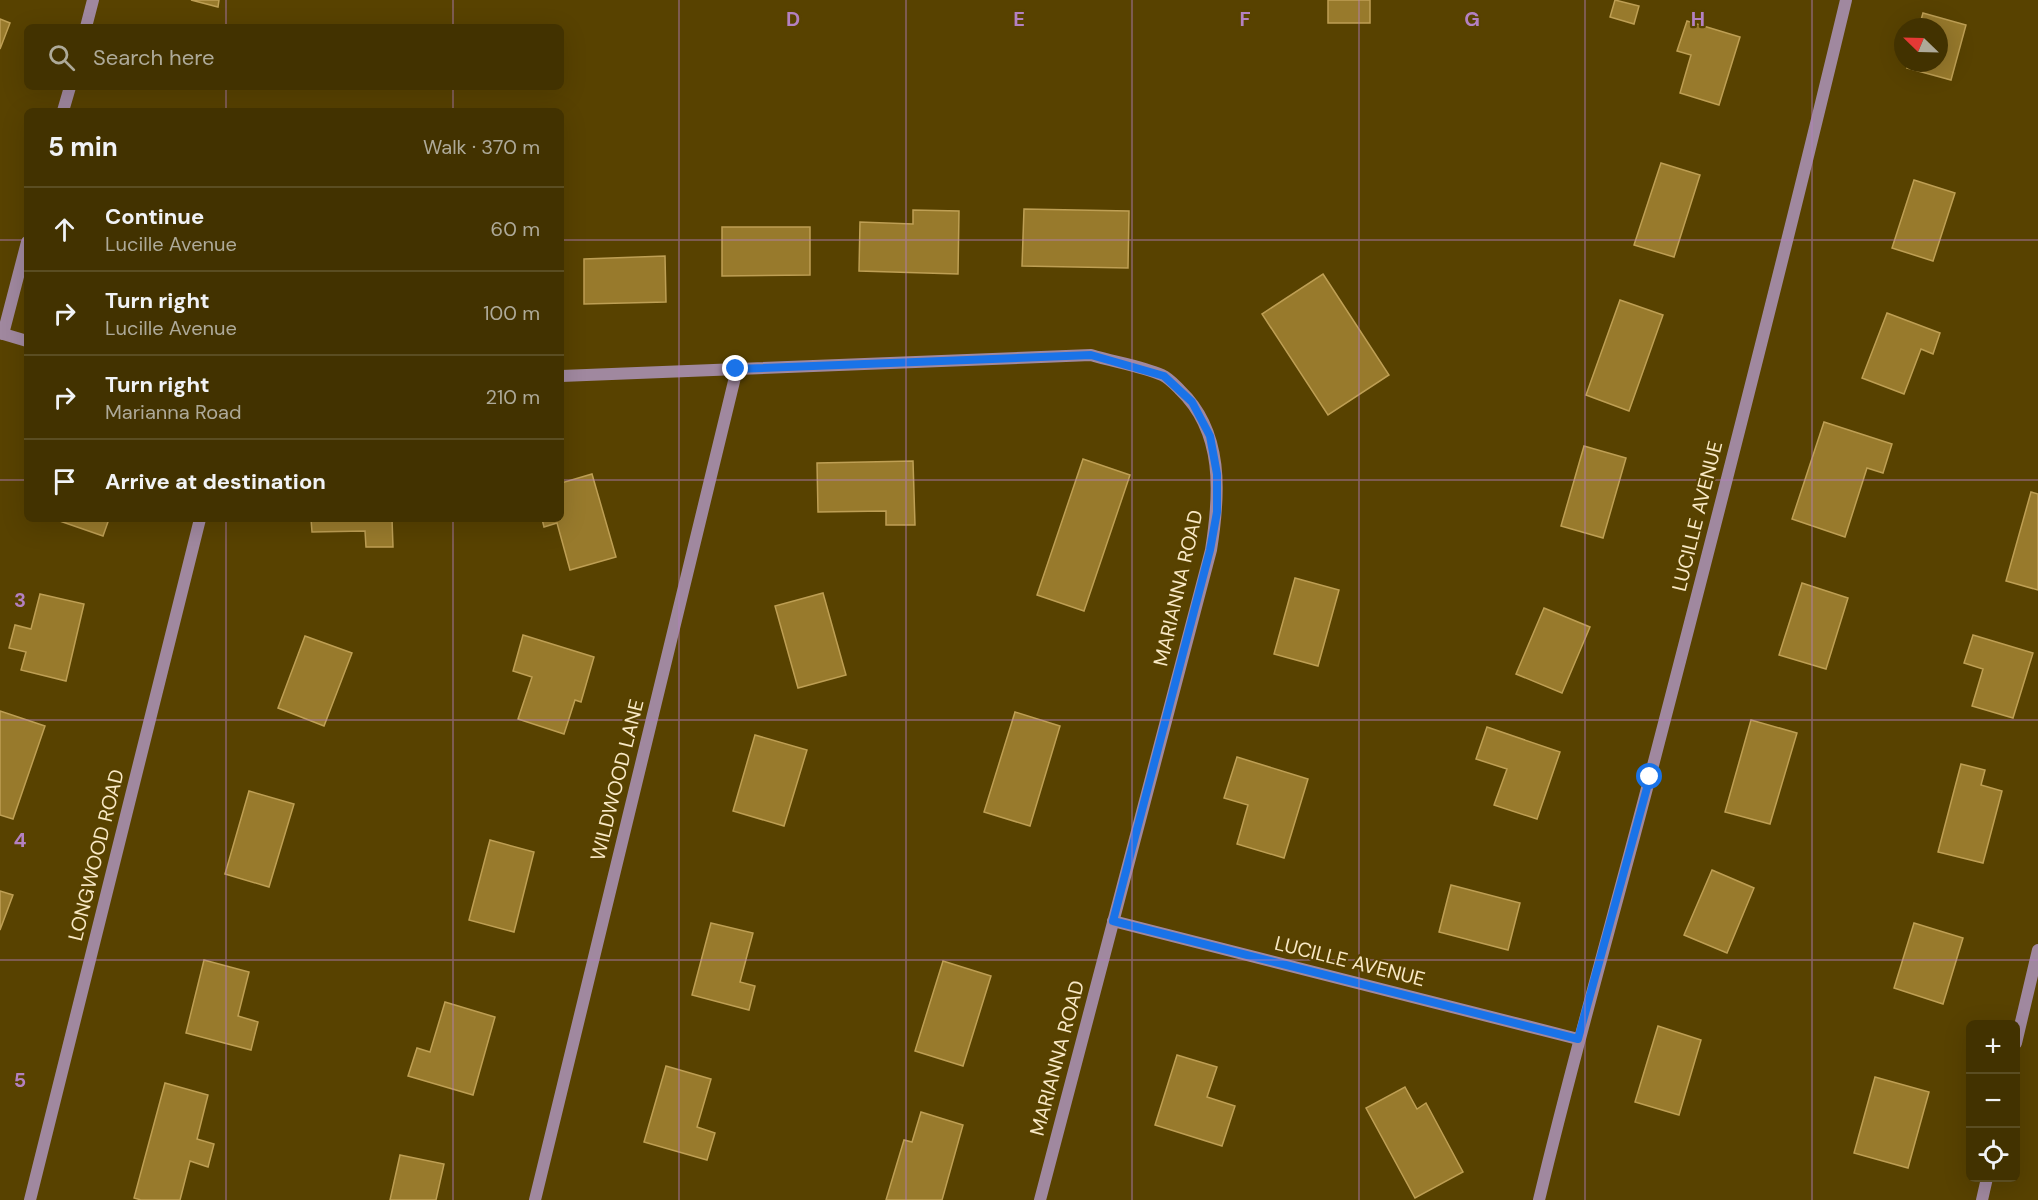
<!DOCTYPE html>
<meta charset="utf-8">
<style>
body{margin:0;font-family:"DM Sans",sans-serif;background:#493a0a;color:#f1f3f6}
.controls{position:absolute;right:18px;bottom:18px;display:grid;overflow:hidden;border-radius:9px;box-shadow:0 6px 24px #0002}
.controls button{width:54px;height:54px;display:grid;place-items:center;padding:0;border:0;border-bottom:2px solid #5a4d22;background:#423200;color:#f1f3f6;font:30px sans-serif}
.compass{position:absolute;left:1894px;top:18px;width:54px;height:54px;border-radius:50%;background:#423200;box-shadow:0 6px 24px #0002;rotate:293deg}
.stop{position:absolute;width:18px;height:18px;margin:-14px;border:4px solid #1a73e8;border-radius:50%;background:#fff}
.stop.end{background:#1a73e8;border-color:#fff;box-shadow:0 2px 6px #0008}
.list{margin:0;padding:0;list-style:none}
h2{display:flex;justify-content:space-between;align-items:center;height:78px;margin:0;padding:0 24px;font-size:26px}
h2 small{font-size:20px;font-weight:400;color:#aeaa99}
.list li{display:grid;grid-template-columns:39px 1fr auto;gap:18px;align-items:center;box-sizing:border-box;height:84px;padding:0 24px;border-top:2px solid #5a4d22}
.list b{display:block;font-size:22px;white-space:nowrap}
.list p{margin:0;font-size:20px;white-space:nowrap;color:#aeaa99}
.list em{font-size:20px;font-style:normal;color:#aeaa99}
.icon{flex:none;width:33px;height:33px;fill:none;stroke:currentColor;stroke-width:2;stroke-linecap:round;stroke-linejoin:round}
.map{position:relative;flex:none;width:2038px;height:1200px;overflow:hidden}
.search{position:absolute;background:#423200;box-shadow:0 6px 24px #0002;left:24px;top:24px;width:540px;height:66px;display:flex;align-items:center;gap:15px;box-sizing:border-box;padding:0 21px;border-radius:9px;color:#aeaa99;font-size:22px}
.panel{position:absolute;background:#423200;box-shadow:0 6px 24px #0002;left:24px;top:108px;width:540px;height:414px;border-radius:9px}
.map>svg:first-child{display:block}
.building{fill:#987a2c;stroke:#be9f54;stroke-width:1.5}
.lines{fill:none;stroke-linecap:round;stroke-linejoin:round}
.minor{stroke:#a0889f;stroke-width:12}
.route{stroke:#1a73e8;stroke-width:8}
.grid{fill:none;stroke:#b481c2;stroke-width:1.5;stroke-opacity:0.55}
.labels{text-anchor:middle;stroke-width:4.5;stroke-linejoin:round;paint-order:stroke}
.street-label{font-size:20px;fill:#f9e9c5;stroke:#584200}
.grid-label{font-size:20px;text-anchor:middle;font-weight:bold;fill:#b481c2;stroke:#584200;stroke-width:4.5;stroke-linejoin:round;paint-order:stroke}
</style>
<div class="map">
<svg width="2038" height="1200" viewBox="0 0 2038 1200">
<rect width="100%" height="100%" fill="#584200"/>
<g class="building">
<polygon points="191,0 219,0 218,7"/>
<rect x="1328" y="0" width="42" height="23"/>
<polygon points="1615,0 1639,6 1634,24 1610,17"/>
<polygon points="1923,13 1966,25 1951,80 1907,68 1909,63 1939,63 1939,27 1919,27"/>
<polygon points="0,19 10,23 0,49"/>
<polygon points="1687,21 1740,37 1719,105 1680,93 1691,55 1677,51"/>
<polygon points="1661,163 1700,175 1674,257 1634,245"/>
<polygon points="1914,180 1955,193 1933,261 1892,248"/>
<polygon points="1024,209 1129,211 1128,268 1022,266"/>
<polygon points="913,210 959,211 958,274 859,271 860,222 913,224"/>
<polygon points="722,227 810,227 810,275 722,276"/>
<polygon points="665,256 666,302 584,304 584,259"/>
<polygon points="1323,274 1389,375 1328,415 1262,314"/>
<polygon points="1620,300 1663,315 1629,411 1586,395"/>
<polygon points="1887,313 1940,333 1933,354 1921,349 1904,394 1862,378"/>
<polygon points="1824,422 1892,444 1883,473 1867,468 1845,537 1792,519"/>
<polygon points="1584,446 1626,458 1603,538 1561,526"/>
<polygon points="1083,459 1130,475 1084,611 1037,595"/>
<polygon points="913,461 915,525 886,525 886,511 818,512 817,463"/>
<polygon points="592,474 616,557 570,570 557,523 544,527 542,519 561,519 561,483"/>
<polygon points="2031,492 2038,494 2038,590 2006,581"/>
<polygon points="54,519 109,519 103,536"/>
<polygon points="311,519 392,519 393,547 366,547 365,531 312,532"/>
<polygon points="1295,578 1339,590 1318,666 1274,654"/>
<polygon points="1802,583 1848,598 1826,669 1779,655"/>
<polygon points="823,593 846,675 798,688 775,606"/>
<polygon points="40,594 84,604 66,681 21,670 26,652 9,648 15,625 31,629"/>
<polygon points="1544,608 1590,627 1562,693 1516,674"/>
<polygon points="523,635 594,657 581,702 575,700 564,734 518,719 532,677 513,671"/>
<polygon points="1973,635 2033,653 2013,718 1972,706 1983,669 1964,663"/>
<polygon points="305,636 352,653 324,726 278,708"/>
<polygon points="0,711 45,726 13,819 0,815"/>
<polygon points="1015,712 1060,726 1030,826 984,812"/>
<polygon points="1751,720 1797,733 1770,824 1725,812"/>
<polygon points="1487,727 1560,752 1537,819 1494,805 1507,769 1476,759"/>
<polygon points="755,735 807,750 784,826 733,811"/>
<polygon points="1237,757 1308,779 1284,858 1237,844 1248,805 1224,798"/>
<polygon points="1961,764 1985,770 1981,785 2002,791 1983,863 1938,852"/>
<polygon points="249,791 294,804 269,887 225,874"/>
<polygon points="490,840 534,852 514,932 469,920"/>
<polygon points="1712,870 1754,888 1727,953 1684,935"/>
<polygon points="1451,885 1520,903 1508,950 1439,932"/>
<polygon points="0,891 13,895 0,930"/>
<polygon points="711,923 753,933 740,982 755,986 749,1010 692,995"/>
<polygon points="1914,923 1963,938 1943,1004 1894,988"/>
<polygon points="204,960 249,972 238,1016 258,1022 251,1050 186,1033"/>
<polygon points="943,961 991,976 963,1066 915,1051"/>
<polygon points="445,1002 495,1017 473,1095 408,1076 417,1048 430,1052"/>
<polygon points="1658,1026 1701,1040 1679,1115 1635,1102"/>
<polygon points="1177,1055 1217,1067 1207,1097 1235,1106 1222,1146 1155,1125"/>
<polygon points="666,1066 711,1079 697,1127 715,1133 707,1160 644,1142"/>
<polygon points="1875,1077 1929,1092 1908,1168 1854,1153"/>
<polygon points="165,1083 208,1095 197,1139 214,1144 208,1167 190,1161 180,1200 141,1200 134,1198"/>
<polygon points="1405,1087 1417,1109 1426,1103 1463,1172 1415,1198 1366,1108"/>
<polygon points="921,1112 963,1125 942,1200 886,1200 904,1140 912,1142"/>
<polygon points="400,1155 444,1164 436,1200 390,1200"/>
</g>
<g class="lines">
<g class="minor">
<polyline points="86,27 93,0"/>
<polyline points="63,111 70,87"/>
<polyline points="0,333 27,341"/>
<polyline points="3,334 27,242"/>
<path d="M561 376 1091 355C1114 362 1141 366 1162 375 1169 378 1175 385 1180 390 1224 432 1220 494 1211 550L1040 1200"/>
<polyline points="1113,921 1578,1039"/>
<polyline points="2016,1043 2038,950"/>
<polyline points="30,1200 200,519"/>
<polyline points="535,1200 737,369"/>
<path d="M1539 1200C1573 1057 1614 915 1651 773 1718 516 1784 258 1846 0"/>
<polyline points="1982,1200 1987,1178"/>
</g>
</g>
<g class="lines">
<polyline class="route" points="736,369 1091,355 1164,376 1192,402 1210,436 1217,474 1217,512 1210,550 1113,921 1578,1039 1650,777"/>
</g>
<path class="grid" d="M226 0V27M453 0V27M679 0V1200M906 0V1200M1132 0V1200M1359 0V1200M1585 0V1200M1812 0V1200M226 87V111M453 87V111M0 240H27M561 240H2038M0 480H27M561 480H2038M226 519V1200M453 519V1200M0 720H2038M0 960H2038"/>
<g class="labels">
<g class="street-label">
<text transform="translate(1697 516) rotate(-76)" y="7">LUCILLE AVENUE</text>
<text transform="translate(1178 588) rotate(-77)" y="7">MARIANNA ROAD</text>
<text transform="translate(617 780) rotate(-76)" y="7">WILDWOOD LANE</text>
<text transform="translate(96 855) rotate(-76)" y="7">LONGWOOD ROAD</text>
<text transform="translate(1350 961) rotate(14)" y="7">LUCILLE AVENUE</text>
<text transform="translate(1057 1058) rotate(-75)" y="7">MARIANNA ROAD</text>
</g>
</g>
<g class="grid-label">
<text x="793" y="26">D</text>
<text x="1019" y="26">E</text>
<text x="1245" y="26">F</text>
<text x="1472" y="26">G</text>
<text x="1698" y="26">H</text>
<text x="20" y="607">3</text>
<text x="20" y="847">4</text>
<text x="20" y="1087">5</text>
</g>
</svg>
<div class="controls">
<button>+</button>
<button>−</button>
<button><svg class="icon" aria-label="locate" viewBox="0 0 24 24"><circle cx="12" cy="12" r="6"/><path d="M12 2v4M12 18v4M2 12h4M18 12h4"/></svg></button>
</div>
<svg class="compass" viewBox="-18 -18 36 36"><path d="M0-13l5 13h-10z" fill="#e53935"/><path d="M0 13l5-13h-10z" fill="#aeaa99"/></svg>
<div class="stop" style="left:1650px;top:777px"></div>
<div class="stop end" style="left:736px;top:369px"></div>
<div class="search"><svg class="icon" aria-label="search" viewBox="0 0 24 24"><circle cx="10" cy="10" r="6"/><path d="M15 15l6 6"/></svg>Search here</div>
<section class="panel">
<h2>5 min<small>Walk · 370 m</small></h2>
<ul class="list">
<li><svg class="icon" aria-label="ahead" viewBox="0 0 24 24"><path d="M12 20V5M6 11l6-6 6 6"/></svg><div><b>Continue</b><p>Lucille Avenue</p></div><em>60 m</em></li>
<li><svg class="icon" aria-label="right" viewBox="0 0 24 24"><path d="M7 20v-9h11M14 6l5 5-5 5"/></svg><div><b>Turn right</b><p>Lucille Avenue</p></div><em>100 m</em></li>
<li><svg class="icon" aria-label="right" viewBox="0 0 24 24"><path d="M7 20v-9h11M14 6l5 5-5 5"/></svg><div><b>Turn right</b><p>Marianna Road</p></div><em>210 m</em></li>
<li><svg class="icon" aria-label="arrive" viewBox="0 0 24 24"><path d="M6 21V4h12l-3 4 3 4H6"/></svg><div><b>Arrive at destination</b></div></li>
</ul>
</section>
</div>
